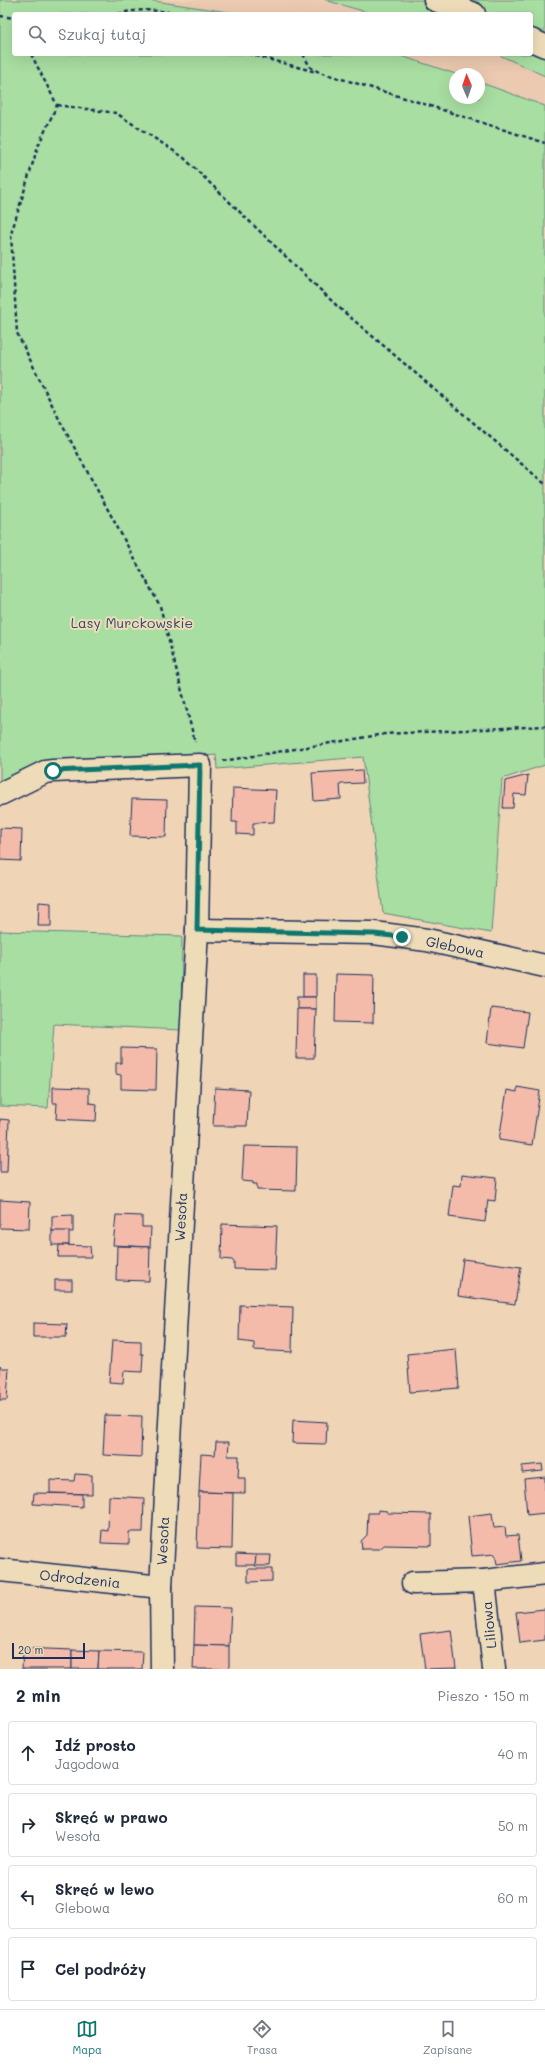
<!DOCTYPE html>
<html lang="pl">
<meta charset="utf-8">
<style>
body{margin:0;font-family:Mali,sans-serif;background:#f2f2f3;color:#1f2937}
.compass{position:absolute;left:449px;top:68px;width:36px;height:36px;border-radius:50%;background:#fff;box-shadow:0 4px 16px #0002;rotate:358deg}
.scale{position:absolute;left:12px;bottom:10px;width:73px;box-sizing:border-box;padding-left:4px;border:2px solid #1b2f5e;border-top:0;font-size:11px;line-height:14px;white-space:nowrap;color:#1b2f5e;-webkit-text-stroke:3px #eedcb9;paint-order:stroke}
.stop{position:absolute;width:12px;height:12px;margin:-9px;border:3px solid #0f766e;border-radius:50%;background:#fff}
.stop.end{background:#0f766e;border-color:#fff;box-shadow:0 1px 4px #0008}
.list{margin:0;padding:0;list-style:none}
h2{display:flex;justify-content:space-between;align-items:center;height:52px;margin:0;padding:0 16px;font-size:17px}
h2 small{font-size:13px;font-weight:400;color:#747a83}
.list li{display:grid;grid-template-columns:26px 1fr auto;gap:12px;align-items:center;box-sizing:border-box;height:64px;margin:0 8px 8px;padding:0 8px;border:1px solid #e0e1e3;border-radius:4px}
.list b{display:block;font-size:15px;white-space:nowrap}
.list p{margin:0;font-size:13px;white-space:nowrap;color:#747a83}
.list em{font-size:13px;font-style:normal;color:#747a83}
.icon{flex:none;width:22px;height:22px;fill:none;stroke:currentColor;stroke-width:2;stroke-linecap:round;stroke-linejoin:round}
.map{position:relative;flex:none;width:545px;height:1669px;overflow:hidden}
.search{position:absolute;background:#fff;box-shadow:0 4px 16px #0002;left:12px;right:12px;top:12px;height:44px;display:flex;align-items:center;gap:10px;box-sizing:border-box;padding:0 14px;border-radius:4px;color:#747a83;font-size:15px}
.sheet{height:340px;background:#fff}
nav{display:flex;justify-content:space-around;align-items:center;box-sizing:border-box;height:56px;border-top:1px solid #e0e1e3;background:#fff;font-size:11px;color:#747a83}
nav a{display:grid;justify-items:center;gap:2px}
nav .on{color:#0f766e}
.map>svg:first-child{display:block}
.built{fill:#eccab1}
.green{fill:#a8dea1;stroke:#628680}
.building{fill:#f4bbab;stroke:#1b2f5e}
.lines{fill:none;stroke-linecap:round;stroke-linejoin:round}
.minor-casing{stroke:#1b2f5e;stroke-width:25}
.path{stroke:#1b2f5e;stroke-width:2.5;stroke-dasharray:4 3;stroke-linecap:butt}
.minor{stroke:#eedcb9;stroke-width:22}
.route{stroke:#0f766e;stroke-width:5}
.labels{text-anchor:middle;stroke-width:4;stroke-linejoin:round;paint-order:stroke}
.park-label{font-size:14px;fill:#304968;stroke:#eedcb9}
.street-label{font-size:14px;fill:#1b2f5e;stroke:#eedcb9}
</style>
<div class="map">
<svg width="545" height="1669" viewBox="0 0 545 1669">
<rect width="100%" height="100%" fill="#efd5b6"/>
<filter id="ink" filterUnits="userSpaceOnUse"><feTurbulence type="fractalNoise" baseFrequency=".025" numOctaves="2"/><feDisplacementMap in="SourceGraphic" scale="8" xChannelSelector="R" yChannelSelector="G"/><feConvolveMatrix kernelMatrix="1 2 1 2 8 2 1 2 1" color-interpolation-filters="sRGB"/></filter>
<g filter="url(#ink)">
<g class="built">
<polygon points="147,0 325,0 373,14 242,14"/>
<polygon points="395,54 497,54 545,76 545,106 479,82 479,74 456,74"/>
</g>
<g class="green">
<polygon points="0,0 147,0 242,14 14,14 14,54 395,54 456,74 455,98 479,98 479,82 545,106 545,765 502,779 491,933 383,913 363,757 217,769 216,755 182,758 0,787"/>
<polygon points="325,0 545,0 545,76 497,54 531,54 531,14 373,14"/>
<polygon points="0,931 182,936 181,1030 54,1024 48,1108 0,1106"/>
</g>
<g class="building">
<polygon points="362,770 363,783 340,784 341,799 314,801 312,773"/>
<polygon points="528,775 526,795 514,794 513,808 503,808 505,781"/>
<polygon points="233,788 276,790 274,822 253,823 253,835 237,834 237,822 232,822"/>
<polygon points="132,799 167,800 166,837 130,836"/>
<polygon points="0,828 22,829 21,861 0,860"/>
<polygon points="39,902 51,903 51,926 38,926"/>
<polygon points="336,974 374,975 373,1023 335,1022"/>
<rect x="303" y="975" width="13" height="22"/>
<rect x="297" y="997" width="19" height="12"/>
<polygon points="491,1008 528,1012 523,1048 487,1043"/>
<polygon points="297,1009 316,1009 314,1058 296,1058"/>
<polygon points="121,1048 157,1049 156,1090 121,1089 121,1075 116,1074 116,1063 121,1063"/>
<polygon points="53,1087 89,1088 89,1103 97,1104 96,1121 56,1119 57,1103 53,1103"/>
<polygon points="517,1087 540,1091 532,1145 499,1140 507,1090 517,1092"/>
<polygon points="215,1088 249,1090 247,1126 213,1126"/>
<polygon points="0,1119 9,1120 7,1172 0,1172"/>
<polygon points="244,1146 297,1147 296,1191 257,1190 257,1184 253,1184 253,1182 242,1181"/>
<polygon points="462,1174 497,1178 495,1201 488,1200 485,1222 449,1217 453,1185 461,1186"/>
<polygon points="0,1200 30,1202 29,1229 0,1228"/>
<polygon points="73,1215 73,1232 52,1231 52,1216"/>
<polygon points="116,1215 142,1216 142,1227 151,1227 150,1247 113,1245"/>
<polygon points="222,1224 277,1226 275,1270 234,1269 234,1262 232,1260 221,1259"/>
<rect x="52" y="1231" width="17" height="14"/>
<polygon points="59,1245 90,1246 91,1257 58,1257"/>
<polygon points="117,1246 150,1247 149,1281 116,1280"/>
<polygon points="463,1259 521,1267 515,1304 458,1296"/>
<rect x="55" y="1280" width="17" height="10"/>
<polygon points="240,1305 293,1307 292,1352 254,1350 254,1343 239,1341"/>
<polygon points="33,1323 67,1324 66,1337 33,1337"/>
<polygon points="112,1340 141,1341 141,1354 143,1354 142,1372 124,1371 123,1383 109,1382"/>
<polygon points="456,1349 459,1388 410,1392 407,1354"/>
<polygon points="0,1366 2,1368 9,1368 7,1400 0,1400"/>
<polygon points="105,1415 142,1416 141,1457 103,1455"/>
<polygon points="293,1420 327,1422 326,1444 292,1443"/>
<polygon points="216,1442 229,1442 228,1456 239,1456 238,1478 245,1478 245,1493 199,1492 201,1454 215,1455"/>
<polygon points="542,1464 543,1471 522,1473 522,1466"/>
<polygon points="75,1474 92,1475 92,1494 50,1493 50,1480 74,1481"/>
<polygon points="545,1477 545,1513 527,1515 524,1479"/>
<polygon points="199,1492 233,1493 232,1549 197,1548"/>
<polygon points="34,1493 82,1494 82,1507 33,1504"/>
<polygon points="109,1496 144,1498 143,1532 129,1532 129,1544 101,1543 102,1530 108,1531"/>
<polygon points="378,1510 387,1511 387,1513 431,1514 431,1546 384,1545 380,1549 362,1549 361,1541 367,1535 368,1513 378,1513"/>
<polygon points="492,1513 494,1528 505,1527 506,1536 518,1535 521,1561 497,1564 495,1554 472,1556 468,1516"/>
<polygon points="236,1554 256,1555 255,1565 236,1565"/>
<polygon points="256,1555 271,1555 270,1566 255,1566"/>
<polygon points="248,1569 272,1569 272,1581 248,1582"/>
<polygon points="195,1607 231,1608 229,1646 194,1645"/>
<polygon points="545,1609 545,1640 520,1643 516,1612"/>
<polygon points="451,1630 456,1668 425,1669 420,1634"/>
<polygon points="194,1645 229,1646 229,1669 193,1669"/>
<polygon points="23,1648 72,1650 72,1669 22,1669"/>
<polygon points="72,1650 99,1651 98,1669 72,1669"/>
<polygon points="99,1651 143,1652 142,1669 98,1669"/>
</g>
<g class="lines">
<g class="minor-casing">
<g id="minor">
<polyline points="435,0 474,14"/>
<polyline points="531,40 545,46"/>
<polyline points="0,794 45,772 53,771 200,765 197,930 161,1587 162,1669"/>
<polyline points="197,930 374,933 427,940 545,966"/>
<polyline points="0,1570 161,1587"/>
<polyline points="413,1583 484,1581"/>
<polyline points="494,1669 484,1581 545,1574"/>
</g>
</g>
<g class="path">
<path d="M118 14C139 8 158 10 180 14"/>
<polyline points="0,16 14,18"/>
<polyline points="31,54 57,105 38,146 11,234 17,333 60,421 160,606 195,742"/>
<polyline points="249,54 316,72"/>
<polyline points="303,54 310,67 319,72 418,102 545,143"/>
<polyline points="57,105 116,113 183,157 336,305 545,484"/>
<polyline points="223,761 385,734 545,726"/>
</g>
<use href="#minor" class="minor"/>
</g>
</g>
<g class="lines" filter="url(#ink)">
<polyline class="route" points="53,771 200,765 197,930 374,934 402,937"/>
</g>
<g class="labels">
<g class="park-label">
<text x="132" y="628">Lasy Murckowskie</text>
</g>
<g class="street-label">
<text transform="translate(455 947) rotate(12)" y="5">Glebowa</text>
<text transform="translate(181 1217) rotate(-87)" y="5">Wesoła</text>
<text transform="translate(163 1541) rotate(-87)" y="5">Wesoła</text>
<text transform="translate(80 1579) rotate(6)" y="5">Odrodzenia</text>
<text transform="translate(489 1625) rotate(-96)" y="5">Liliowa</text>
</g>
</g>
</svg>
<svg class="compass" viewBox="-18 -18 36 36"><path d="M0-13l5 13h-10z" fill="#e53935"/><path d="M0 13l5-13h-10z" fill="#747a83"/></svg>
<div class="scale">20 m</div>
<div class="stop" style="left:53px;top:771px"></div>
<div class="stop end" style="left:402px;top:937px"></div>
<div class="search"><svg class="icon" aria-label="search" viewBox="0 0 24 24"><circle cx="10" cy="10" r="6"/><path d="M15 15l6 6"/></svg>Szukaj tutaj</div>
</div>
<section class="sheet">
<h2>2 min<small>Pieszo · 150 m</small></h2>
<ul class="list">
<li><svg class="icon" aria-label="ahead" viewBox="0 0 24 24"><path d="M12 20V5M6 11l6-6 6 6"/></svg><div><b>Idź prosto</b><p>Jagodowa</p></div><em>40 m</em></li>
<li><svg class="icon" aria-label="right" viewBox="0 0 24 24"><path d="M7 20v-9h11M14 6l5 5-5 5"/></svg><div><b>Skręć w prawo</b><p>Wesoła</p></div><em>50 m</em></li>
<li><svg class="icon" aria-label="left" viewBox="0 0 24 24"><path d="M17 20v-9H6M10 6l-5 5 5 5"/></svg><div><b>Skręć w lewo</b><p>Glebowa</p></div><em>60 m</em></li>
<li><svg class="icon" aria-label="arrive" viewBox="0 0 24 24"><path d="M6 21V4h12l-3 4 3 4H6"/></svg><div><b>Cel podróży</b></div></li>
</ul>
</section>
<nav>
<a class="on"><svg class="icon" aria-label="map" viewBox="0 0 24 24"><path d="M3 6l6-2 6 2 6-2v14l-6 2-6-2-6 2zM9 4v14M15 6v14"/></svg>Mapa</a>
<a><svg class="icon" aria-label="directions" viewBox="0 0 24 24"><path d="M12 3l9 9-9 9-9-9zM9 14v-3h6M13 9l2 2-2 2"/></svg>Trasa</a>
<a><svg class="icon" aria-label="saved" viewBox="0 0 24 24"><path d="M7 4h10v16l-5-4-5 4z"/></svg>Zapisane</a>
</nav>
